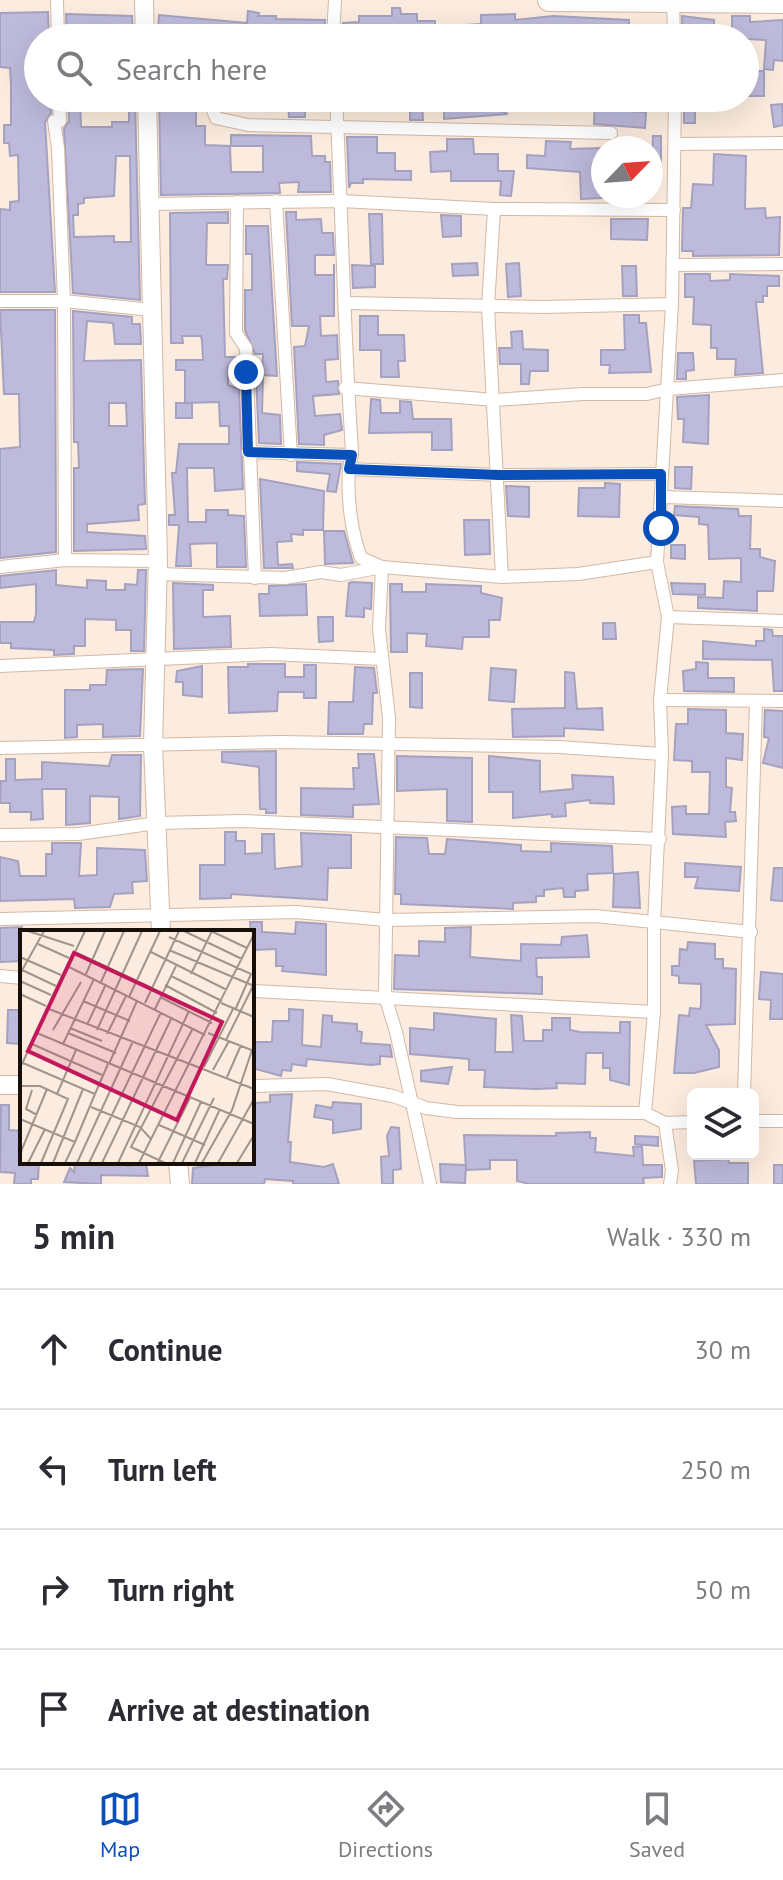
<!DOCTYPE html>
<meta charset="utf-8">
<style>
body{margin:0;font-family:"PT Sans",sans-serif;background:#f2f2f3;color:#2b2b33}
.controls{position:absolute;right:24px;bottom:24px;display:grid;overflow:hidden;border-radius:12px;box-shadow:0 8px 32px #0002}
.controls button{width:72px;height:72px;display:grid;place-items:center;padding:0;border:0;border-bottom:2px solid #e1e1e2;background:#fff;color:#2b2b33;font:40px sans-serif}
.compass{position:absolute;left:591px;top:136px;width:72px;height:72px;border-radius:50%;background:#fff;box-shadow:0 8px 32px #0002;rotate:65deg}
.stop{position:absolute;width:24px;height:24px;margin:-18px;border:6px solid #094fba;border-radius:50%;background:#fff}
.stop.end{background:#094fba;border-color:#fff;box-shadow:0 2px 8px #0008}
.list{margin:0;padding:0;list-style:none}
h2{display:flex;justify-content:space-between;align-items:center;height:104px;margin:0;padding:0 32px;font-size:34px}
h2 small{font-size:26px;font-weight:400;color:#7c7c81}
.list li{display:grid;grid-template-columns:52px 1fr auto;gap:24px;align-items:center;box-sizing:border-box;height:120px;padding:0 32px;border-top:2px solid #e1e1e2}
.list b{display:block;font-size:30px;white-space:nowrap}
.list em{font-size:26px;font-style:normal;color:#7c7c81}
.icon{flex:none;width:44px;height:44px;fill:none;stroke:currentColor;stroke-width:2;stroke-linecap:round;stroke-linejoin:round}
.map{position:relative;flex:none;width:783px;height:1184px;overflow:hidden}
.search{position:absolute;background:#fff;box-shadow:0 8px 32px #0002;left:24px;right:24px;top:24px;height:88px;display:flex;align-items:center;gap:20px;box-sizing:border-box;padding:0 28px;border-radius:44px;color:#7c7c81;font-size:30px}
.sheet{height:584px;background:#fff}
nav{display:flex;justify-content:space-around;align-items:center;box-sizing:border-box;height:112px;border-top:2px solid #e1e1e2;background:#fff;font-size:22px;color:#7c7c81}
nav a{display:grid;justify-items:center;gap:4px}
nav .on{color:#094fba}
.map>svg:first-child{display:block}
.building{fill:#bebadc;stroke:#a5a2bf;stroke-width:2;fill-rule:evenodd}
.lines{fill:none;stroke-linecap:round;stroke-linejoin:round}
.street-casing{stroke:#d3b8a5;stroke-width:14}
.secondary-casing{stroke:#d3b8a5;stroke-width:20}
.highway-casing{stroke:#d3b8a5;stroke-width:24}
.street{stroke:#fff;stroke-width:12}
.secondary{stroke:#fff;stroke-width:18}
.highway{stroke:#fff;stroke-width:22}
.route{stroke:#094fba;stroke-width:10}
.inset-road{fill:none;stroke:#a19489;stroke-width:2}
.view{fill:#c2185b;fill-opacity:0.15;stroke:#c2185b;stroke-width:4}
.inset-edge{fill:none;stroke:#180f08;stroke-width:4}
</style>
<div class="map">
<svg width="783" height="1184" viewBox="0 0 783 1184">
<rect width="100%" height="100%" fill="#fcecdf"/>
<g class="building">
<polygon points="392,8 400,8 401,14 417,14 417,21 435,21 435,27 481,24 481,15 515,14 515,20 553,16 629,20 628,38 585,38 585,26 554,26 515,30 514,38 342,38 343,23 359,22 359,16 392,16"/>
<polygon points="248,11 259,13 258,16 276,16 276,19 325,20 324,38 188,38 168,37 168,30 158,30 159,15 247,23"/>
<polygon points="48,12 49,38 38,38 38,98 50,98 51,113 45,122 55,292 0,292 0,209 10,210 10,202 19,201 18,155 10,156 9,143 4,143 4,125 11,125 11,85 10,68 0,67 0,13"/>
<polygon points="66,14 132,16 133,38 67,38"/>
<polygon points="682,16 714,20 714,38 683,38"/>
<polygon points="732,16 750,16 750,22 783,20 783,61 774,60 773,70 764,69 766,40 732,38"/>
<polygon points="750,71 764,71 764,96 745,96 745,79 750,79"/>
<path d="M68 98H80L81 127H112V122H129V101L135 100 140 300 73 293 64 129 69 121ZM116 156H130L131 242H114V236L74 237 73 215H78V204L84 203V198L114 196Z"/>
<polygon points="159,98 196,98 196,126 205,126 205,145 230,146 231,172 263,172 263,146 231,146 231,135 311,136 312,156 325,156 325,162 330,162 331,192 298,192 299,182 279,183 280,193 161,195"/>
<polygon points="444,98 487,98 488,106 508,114 444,119"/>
<polygon points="595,98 629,98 629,111 646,112 645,128 594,124"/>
<polygon points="305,99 305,117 289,117 288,100"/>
<polygon points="410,102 422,102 423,120 410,120"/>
<polygon points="782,104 783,125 774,127 771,105"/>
<rect x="684" y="108" width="11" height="15"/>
<polygon points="653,136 661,136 661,162 652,162"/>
<polygon points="347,137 377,137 377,153 395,153 395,171 411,171 411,180 363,179 363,183 351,183 349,188"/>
<polygon points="447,139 473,139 474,154 498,154 498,171 514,171 511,196 500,195 501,181 451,181 451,171 431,172 430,152 447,151"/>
<polygon points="546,141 571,142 570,149 602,148 603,198 581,199 580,172 527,168 527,155 545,156"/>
<polygon points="714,154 746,156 745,209 765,208 766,218 780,217 779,255 693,256 693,251 682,251 683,208 691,208 693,184 713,185"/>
<polygon points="228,212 228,223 207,223 206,265 228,265 227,279 223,279 225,357 235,357 235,367 228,367 228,385 239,389 243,489 215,491 214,468 187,468 188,522 206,522 206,510 228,510 228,515 244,516 246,567 217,567 217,543 190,544 191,566 176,566 179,525 169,525 169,515 175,515 172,473 176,473 179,444 229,444 229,426 220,426 219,402 185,403 185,370 176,370 176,360 203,360 202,341 201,336 182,336 183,343 171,343 170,213"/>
<polygon points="286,212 296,212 296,220 321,219 322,233 333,233 334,255 315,255 315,275 334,275 334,264 334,316 320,316 321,336 337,335 338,359 325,360 326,382 338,381 339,394 313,396 315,416 340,414 342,430 324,435 324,445 299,444 294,347 305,346 309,326 292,326"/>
<polygon points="369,214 382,214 383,264 371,264"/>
<polygon points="441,215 461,216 461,236 443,237"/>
<polygon points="611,219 648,219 647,240 611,239"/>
<polygon points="246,226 268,226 277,376 262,375 263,354 255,354 245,330 245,290 252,290 252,254 246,254"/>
<polygon points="477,263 478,275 453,276 452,264"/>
<polygon points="519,263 521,296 508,297 506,264"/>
<polygon points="352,265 375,266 375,287 353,288"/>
<polygon points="622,266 636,266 637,296 623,296"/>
<polygon points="685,274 710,274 710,281 730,280 730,274 779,276 779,286 767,286 767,296 763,296 763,302 756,302 763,373 735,375 736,359 717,359 717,348 711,348 711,325 693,324 694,297 685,297"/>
<polygon points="0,310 55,310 56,552 0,558 0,449 20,447 19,394 4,394"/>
<path d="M73 311 132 317V324H140L141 344H115L113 323 87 321 84 361 141 360 145 504 138 505 139 520 87 524V532L145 536 146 549 74 551V468H79L78 442H74ZM109 403H126L127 426H109Z"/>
<polygon points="624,315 639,315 639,323 646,323 651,372 609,373 610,365 601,365 601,350 625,350"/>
<polygon points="360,316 378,316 378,335 404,335 405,361 398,361 399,377 381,377 381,350 360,350"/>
<polygon points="522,331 523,349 548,350 548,371 530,371 529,384 521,384 521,364 500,364 499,348 512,348 511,332"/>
<polygon points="678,353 693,353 694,370 686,371 686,379 677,379"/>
<polygon points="256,376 263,376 262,413 280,415 281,444 259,443"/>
<polygon points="709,395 708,444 683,442 684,419 678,419 677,397"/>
<polygon points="371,399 380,400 381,413 400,413 400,401 411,402 413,419 451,419 452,450 432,450 432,432 369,433"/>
<rect x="176" y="403" width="16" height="15"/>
<polygon points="297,462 341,464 336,492 327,491 330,474 297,471"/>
<polygon points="675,467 692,467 691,489 675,488"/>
<polygon points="260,479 324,491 323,530 303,530 303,535 291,534 292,541 277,542 278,565 292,564 293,568 264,568"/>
<polygon points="605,483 620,484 619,517 578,516 579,488 605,488"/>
<polygon points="506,486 529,487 529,517 508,516"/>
<polygon points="675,506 738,509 739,516 751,516 750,549 760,549 760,557 775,561 773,591 757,591 757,611 698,608 698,597 723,598 724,581 741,582 741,558 709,559 708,525 699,524 699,517 674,515"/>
<polygon points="464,520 489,520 490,554 465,555"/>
<polygon points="324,531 344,531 353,563 325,564"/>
<polygon points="671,545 685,545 685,559 671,558"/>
<polygon points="56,570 56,585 87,588 87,580 106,581 106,590 125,590 125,584 137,585 138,570 146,570 144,651 131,651 131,630 116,630 116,620 85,619 85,646 74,646 74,654 54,655 54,650 11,648 11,643 0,643 0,622 34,622 36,614 36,584 0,588 0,576"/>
<polygon points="352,582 372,583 371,609 364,608 364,617 346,616 349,583"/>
<polygon points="173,583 213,585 213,590 203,590 203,617 230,616 231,647 174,649"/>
<polygon points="671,583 705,584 705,595 673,594"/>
<polygon points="306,584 307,615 260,616 259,594 269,594 269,586"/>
<polygon points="390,584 402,584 402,592 426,592 426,584 481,586 481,593 502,598 500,620 489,620 489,637 463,637 462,649 426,646 427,634 407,633 407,652 391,652"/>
<polygon points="318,617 333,617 333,641 319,642"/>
<polygon points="603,623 615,623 616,639 603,639"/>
<polygon points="764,629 772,630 773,636 783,636 783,691 774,691 772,660 703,659 703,641 756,646 756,641 764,641"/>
<polygon points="696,662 708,663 708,678 734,678 734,692 684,691 683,671 696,669"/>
<polygon points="248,664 285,664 285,677 304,677 304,665 316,665 316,698 304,698 304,692 278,692 277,711 229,713 228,667 248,667"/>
<polygon points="202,666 202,697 183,695 183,682 176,682 177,671"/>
<polygon points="355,667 374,668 377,693 373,693 372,724 364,724 363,734 328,734 329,702 353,702"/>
<polygon points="491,668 516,670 514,702 489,700"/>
<polygon points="143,669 140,736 103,737 103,724 77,725 77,737 65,738 65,690 90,690 90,685 106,685 107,670"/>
<polygon points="565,672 574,673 577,709 602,708 603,730 564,728 564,736 513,737 512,709 565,708"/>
<polygon points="410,673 422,673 422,708 410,707"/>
<polygon points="688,709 726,710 726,733 743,734 742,760 726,758 726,787 732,788 730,812 735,812 736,821 725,822 726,837 673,834 672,807 686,806 686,814 709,814 710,772 692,772 692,761 674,760 676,724 688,724"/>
<polygon points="765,710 783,711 783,768 763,763 769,738 764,737"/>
<polygon points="276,751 276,813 266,813 266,809 260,809 259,767 222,762 222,752"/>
<polygon points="358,754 374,754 379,804 353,805 353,817 301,815 301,788 354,789 353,768 359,768"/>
<polygon points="112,755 141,755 140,816 119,819 119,797 90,796 90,823 66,825 66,789 42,789 43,819 31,820 31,812 10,812 10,803 0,803 1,781 6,781 6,759 15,759 15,780 42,779 42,762 109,766"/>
<polygon points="397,756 472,758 472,822 447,821 447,789 397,791"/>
<polygon points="489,756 540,761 540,792 573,789 572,775 613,777 614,804 590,803 590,800 565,803 566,816 552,817 552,814 513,818 513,792 489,792"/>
<polygon points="225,832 236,832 236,841 245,841 245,854 262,853 262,834 274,834 275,869 302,866 301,833 351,835 351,868 328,868 327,900 231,894 231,898 200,899 200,865 225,865"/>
<polygon points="396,837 427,838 429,854 445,854 447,839 521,845 521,851 551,852 551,843 612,846 613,873 587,874 588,890 575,891 575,897 564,897 563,888 544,890 544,896 536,896 536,902 513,903 513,909 401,904 401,894 395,894"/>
<polygon points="52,843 81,843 79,876 97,875 97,848 145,850 147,881 132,882 133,893 114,894 110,907 75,908 74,899 0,901 0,857 18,861 20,876 46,876 46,854 52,854"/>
<polygon points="685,863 741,867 739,891 695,888 698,877 685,877"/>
<polygon points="774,868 783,868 783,901 771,900"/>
<polygon points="638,872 640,908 613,907 614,874"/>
<polygon points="250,922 262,922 262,932 295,934 296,922 326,924 326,975 282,971 283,966 276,966 276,949 252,950"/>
<polygon points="22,927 22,961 0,962 0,928"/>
<polygon points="471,927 470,957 521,961 521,944 561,945 562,937 587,935 589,957 536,958 537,977 542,977 542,994 394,989 395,955 419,956 419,941 445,942 445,928"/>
<polygon points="688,942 715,944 715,959 723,959 723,968 736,969 735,1024 706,1025 719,1050 719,1067 694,1073 674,1073 679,1015 689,1016 690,1008 700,1009 701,1005 701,984 679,983 679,976 672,975 672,966 679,966 680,949 687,950"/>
<polygon points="761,972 783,974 783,1019 770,1019 771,1000 759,999"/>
<polygon points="289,1009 303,1010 302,1045 321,1047 323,1015 332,1016 332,1022 357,1024 357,1031 362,1032 361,1043 390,1045 392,1057 380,1056 380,1064 371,1065 307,1059 306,1066 292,1064 291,1071 282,1070 281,1076 252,1068 252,1042 272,1042 273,1021 289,1021"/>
<polygon points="8,1010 22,1010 22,1044 7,1043"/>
<polygon points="434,1013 496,1019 495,1052 513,1052 511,1015 522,1016 524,1041 543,1041 543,1030 552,1030 552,1018 570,1018 570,1030 580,1032 620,1033 620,1022 630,1022 629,1085 610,1080 610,1068 603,1068 603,1053 586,1053 585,1084 556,1083 557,1088 536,1089 484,1087 485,1070 469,1070 469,1059 410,1054 410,1028 434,1030"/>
<polygon points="452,1067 448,1084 421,1081 421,1071"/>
<polygon points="292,1094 288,1142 291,1142 290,1162 324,1167 333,1164 339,1184 293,1184 293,1181 265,1179 264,1184 192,1184 193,1168 213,1165 212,1162 252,1162 254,1103 270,1102 270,1095"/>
<polygon points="333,1102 361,1104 361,1129 333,1133 333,1120 314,1117 316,1105 332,1108"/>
<polygon points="1,1105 9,1105 9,1130 22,1131 22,1162 39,1162 38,1179 31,1179 31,1184 14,1184 15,1173 0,1172"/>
<polygon points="391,1127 399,1128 401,1169 393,1170 393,1184 382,1184 381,1157 389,1156 387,1136"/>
<polygon points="590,1132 590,1138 596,1138 595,1152 634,1156 633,1147 642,1146 643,1165 662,1165 662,1177 643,1178 644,1184 530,1184 517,1181 517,1160 490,1160 490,1169 466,1170 464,1135 556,1136 556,1133"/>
<polygon points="635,1136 658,1137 658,1146 635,1144"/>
<polygon points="728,1159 729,1163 748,1163 748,1184 696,1184 694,1161"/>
<polygon points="127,1162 127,1166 146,1164 148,1176 101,1175 101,1184 64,1182 70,1168 74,1172 75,1164"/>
<polygon points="440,1164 466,1165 465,1183 441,1182"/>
<rect x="774" y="1165" width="9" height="19"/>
</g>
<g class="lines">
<g class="street-casing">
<g id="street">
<polyline points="57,0 58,38"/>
<polyline points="673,1 674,38"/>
<polyline points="333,38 335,0"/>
<polyline points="59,98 60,121 54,121 58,148 64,301 65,560"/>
<path d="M336 98C342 216 344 333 352 451 352 457 350 462 349 469 347 498 351 531 361 558L382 567 379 629 389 718 385 996 396 1032 430 1184"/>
<polyline points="209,100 216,118 248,125 611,133"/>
<polyline points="676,144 783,143"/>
<polyline points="276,201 291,455"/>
<polyline points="237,202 236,333 246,348 255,578"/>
<polyline points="151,204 341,201 494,209 674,210"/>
<polyline points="494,209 488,307 502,577"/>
<polyline points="673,265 783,264"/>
<polyline points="0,301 64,301 152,310"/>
<polyline points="347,303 543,307 672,304"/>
<polyline points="345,388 495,400 583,394 647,394 668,389 783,380"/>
<polyline points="248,452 352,455"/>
<polyline points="349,469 499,475 661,474"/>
<polyline points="663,497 783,501"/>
<polyline points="0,567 65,560 158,561"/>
<polyline points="158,574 285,578 321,572 341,575 382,567 502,577 578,574 657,562"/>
<polyline points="668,617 783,621"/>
<polyline points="0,666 270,654 382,659"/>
<polyline points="660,700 783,701"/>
<polyline points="0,748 281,742 559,747 662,754"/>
<polyline points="0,835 78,834 157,823 242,821 660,839"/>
<polyline points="0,919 296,912 386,920 595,916 751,932"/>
<polyline points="0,976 22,978"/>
<polyline points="252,991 654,1012"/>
<polyline points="252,1086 327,1084 393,1096 426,1108 457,1112 645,1113 665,1123 693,1122"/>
<polyline points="744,1094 756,703"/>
<polyline points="645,1113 654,1012 654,925 662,754 660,700 668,617 657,562 672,304 675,98"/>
<polyline points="753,1121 783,1121"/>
<polyline points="665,1123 672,1170 670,1184"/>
</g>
</g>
<g class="secondary-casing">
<g id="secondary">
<polyline points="144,0 145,38"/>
<polyline points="147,98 158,561 153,745 161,932"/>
<polyline points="0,1085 22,1085"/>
<polyline points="178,1162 180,1184"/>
</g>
</g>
<g class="highway-casing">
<polyline id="highway" points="549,0 783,2"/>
</g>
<use href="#street" class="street"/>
<use href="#secondary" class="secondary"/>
<use href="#highway" class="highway"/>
</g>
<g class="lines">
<polyline class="route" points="246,372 248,452 352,455 349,469 499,475 661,474 661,528"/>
</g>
<g transform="translate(20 930)">
<rect width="234" height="234" fill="#fcecdf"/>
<path class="inset-road" d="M8 1 54 16M164 1 222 29M191 1 227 18M149 7 231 44 216 78M18 14 49 28M149 20 234 56M55 22 132 58M131 22 207 60M0 27 41 45M49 37 185 105M0 39 36 56M0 44 24 1M66 44 85 1M171 44 192 1M151 46 202 71M0 51 31 65M81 52 104 1M145 55 197 83M0 64 26 76M109 67 140 1M140 67 192 93M63 71 110 91M125 73 159 1M201 73 234 87M29 79 234 159M135 79 156 36M67 95 86 54M50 98 82 111M33 100 61 52M77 100 122 1M17 103 234 194M48 103 96 123M188 103 234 121M87 104 106 66M206 110 233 56M12 114 82 145M43 114 74 49M3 133 75 164 55 212M89 134 117 71M184 137 214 77M0 138 65 1M193 140 209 111M207 147 221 115M0 156H20L48 169 21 233M12 160 6 179 17 185M37 164 56 120M75 164 88 134M71 177 120 197 131 209M0 189 55 212 45 233M139 195 185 215M0 224 27 159M138 232 170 168M8 233 25 199M33 233 63 159M57 233 113 111M69 233 141 82M82 233 152 87M98 233 169 81M119 233 234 4M145 233 111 217 173 98M153 233 181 172M162 233 194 168M175 233 200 179M182 233 212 180 232 120M198 233 234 169M217 233 234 205"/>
<path class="view" d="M54 23 202 92 157 190 8 121Z"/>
<rect width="234" height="234" class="inset-edge"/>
</g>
</svg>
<div class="controls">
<button><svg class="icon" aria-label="layers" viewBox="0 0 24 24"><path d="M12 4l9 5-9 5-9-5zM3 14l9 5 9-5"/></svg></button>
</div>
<svg class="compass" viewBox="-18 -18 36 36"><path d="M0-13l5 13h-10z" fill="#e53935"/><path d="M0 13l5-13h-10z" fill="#7c7c81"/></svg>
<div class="stop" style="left:661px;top:528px"></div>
<div class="stop end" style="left:246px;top:372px"></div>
<div class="search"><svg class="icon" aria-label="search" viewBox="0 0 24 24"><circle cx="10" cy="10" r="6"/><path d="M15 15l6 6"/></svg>Search here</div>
</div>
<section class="sheet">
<h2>5 min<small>Walk · 330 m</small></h2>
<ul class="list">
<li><svg class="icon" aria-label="ahead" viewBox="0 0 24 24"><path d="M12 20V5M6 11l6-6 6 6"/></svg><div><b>Continue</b></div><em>30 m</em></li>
<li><svg class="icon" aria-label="left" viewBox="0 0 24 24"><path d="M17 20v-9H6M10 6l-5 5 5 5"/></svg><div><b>Turn left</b></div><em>250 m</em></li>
<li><svg class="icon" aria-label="right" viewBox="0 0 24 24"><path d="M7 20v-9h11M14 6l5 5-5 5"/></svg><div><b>Turn right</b></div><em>50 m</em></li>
<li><svg class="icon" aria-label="arrive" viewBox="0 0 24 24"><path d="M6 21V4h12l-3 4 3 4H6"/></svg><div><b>Arrive at destination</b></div></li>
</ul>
</section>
<nav>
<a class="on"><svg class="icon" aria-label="map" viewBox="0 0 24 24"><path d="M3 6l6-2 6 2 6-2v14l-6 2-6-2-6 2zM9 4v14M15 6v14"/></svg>Map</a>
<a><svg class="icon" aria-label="directions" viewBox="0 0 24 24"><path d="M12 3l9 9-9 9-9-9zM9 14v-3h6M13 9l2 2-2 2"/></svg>Directions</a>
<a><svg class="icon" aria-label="saved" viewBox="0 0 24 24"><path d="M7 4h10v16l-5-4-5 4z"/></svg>Saved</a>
</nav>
